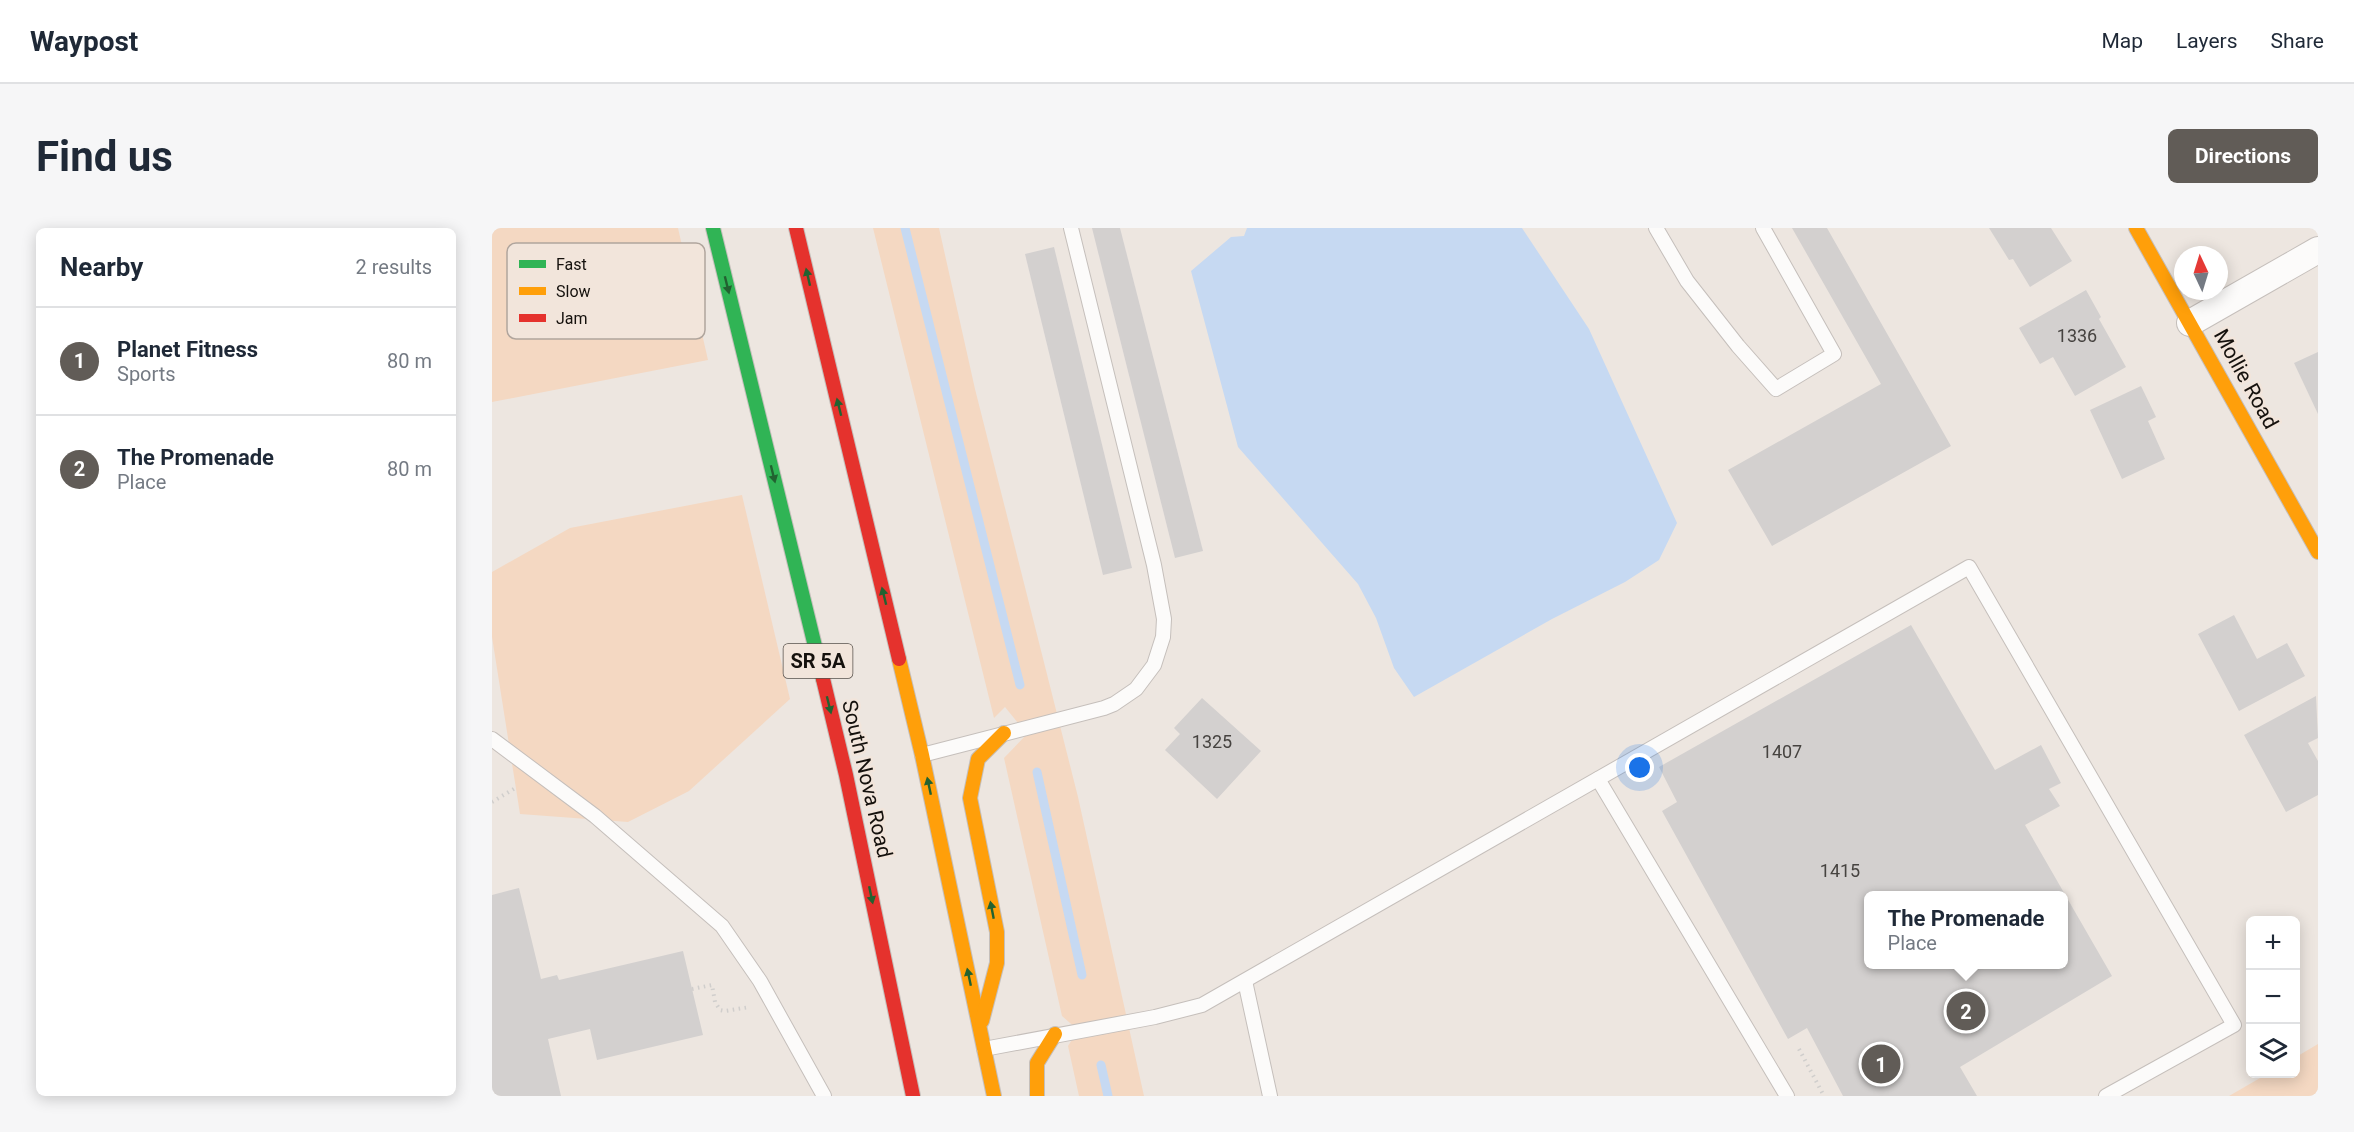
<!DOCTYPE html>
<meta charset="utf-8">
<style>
body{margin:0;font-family:Roboto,sans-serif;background:#f6f6f7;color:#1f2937}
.controls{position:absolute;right:18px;bottom:18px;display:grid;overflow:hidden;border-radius:9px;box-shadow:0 3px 15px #0003}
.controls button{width:54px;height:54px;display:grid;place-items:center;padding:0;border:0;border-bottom:2px solid #e0e1e3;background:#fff;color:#1f2937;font:30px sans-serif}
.compass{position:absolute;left:1682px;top:18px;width:54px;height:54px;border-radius:50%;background:#fff;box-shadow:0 3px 15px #0003;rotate:356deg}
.you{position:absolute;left:1148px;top:540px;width:21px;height:21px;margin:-15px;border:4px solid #fff;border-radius:50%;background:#1a73e8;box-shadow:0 0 0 9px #1a73e833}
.badge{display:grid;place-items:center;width:39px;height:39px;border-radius:50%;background:#615c57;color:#fff;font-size:20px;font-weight:700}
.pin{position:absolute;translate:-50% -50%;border:3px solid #fff;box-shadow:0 2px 6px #0006}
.popup{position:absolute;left:1372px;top:663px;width:204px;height:78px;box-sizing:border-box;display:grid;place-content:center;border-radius:9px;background:#fff;filter:drop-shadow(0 2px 4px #0005);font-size:20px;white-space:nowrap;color:#747a83}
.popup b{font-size:22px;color:#1f2937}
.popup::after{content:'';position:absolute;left:50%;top:100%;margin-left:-12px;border:12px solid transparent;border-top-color:#fff}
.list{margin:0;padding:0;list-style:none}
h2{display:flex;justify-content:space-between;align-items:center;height:78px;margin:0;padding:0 24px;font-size:26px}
h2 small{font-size:20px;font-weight:400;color:#747a83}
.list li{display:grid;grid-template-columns:39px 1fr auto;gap:18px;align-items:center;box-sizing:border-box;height:108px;padding:0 24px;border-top:2px solid #e0e1e3}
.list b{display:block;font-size:22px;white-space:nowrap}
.list p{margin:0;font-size:20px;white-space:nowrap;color:#747a83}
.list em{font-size:20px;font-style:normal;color:#747a83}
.icon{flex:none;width:33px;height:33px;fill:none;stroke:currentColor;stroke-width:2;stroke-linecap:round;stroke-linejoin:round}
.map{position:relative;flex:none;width:1826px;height:868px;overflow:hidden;border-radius:9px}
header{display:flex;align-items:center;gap:36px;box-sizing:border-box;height:84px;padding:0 30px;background:#fff;border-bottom:2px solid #e0e1e3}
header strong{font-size:28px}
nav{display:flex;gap:33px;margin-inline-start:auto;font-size:21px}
.intro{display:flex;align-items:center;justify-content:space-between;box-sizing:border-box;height:144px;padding:0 36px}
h1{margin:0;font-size:42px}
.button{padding:15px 27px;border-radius:9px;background:#615c57;color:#fff;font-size:21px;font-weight:700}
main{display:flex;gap:36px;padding:0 36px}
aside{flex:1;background:#fff;border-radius:9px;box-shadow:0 3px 15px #0003}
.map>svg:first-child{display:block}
.green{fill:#f4d8c2}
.water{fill:#c6d9f2}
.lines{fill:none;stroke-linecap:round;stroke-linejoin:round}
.stream{stroke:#c6d9f2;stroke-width:9}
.building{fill:#d3d0cf;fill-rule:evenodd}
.lane-casing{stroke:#c5bfbb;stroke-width:16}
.street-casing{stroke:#c5bfbb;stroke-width:28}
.fast-casing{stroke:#c5bfbb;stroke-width:16}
.slow-casing{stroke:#c5bfbb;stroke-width:16}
.jam-casing{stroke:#c5bfbb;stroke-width:16}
.path{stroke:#d0cecc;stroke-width:4;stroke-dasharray:1.5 4.5;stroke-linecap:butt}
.lane{stroke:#fcfbfa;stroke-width:14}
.street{stroke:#fcfbfa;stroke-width:26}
.fast{stroke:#30b455;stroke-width:14}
.slow{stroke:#ff9f0a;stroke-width:14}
.jam{stroke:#e5322d;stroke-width:14}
.oneway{fill:#226231}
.labels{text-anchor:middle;stroke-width:5;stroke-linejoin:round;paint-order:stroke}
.number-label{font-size:18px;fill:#464340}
.shield{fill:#f2e5db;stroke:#57514b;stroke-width:1.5}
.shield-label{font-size:20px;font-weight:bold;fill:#15110d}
.street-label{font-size:21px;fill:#15110d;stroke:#f2e5db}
.key{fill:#f2e5db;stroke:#b0a59d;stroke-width:1.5}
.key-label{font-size:16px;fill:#15110d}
</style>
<header>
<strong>Waypost</strong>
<nav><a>Map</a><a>Layers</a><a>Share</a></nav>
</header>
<div class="intro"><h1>Find us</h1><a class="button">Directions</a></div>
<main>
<aside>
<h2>Nearby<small>2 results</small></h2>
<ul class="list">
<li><span class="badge">1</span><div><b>Planet Fitness</b><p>Sports</p></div><em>80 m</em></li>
<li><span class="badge">2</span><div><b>The Promenade</b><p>Place</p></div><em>80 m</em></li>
</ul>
</aside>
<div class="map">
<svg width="1826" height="868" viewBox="0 0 1826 868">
<rect width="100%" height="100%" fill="#ede6e0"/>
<g class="green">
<polygon points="0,0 186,0 216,132 0,174"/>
<polygon points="381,0 447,0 483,161 586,569 652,868 587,868 576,818 586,802 570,788 512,530 535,506 513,479 502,490"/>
<polygon points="250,267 298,471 197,563 136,594 28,586 0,409 0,344 78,300"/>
<polygon points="1826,816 1826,868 1737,868 1775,846 1804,846 1804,829"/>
</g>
<polygon class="water" points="755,0 1030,0 1097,101 1185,295 1167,332 1133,354 1060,391 922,469 902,440 884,390 866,356 746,219 699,43 739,9 752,8"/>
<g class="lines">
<g class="stream">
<polyline points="413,0 528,457"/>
<polyline points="545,544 590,747"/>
<polyline points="609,837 616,868"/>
</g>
</g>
<g class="building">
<polygon points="600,0 628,0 711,323 683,330"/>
<polygon points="1300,0 1335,0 1459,218 1280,318 1236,242 1389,156"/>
<polygon points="1497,0 1559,0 1580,33 1538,59 1521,31 1517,32"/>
<polygon points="562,19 640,340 611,347 533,26"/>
<polygon points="1594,62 1609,89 1607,91 1634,139 1583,168 1561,129 1548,136 1527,100"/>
<polygon points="1826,124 1826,186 1802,135"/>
<polygon points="1649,158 1664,189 1656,193 1673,231 1630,251 1598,182"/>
<polygon points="1742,387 1765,431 1795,415 1813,448 1747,483 1706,406"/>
<path d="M1419 397 1503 542 1549 517 1569 555 1557 561 1568 578 1533 597 1620 748 1468 839 1485 868H1351L1315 800 1296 811 1170 583 1185 574 1167 539ZM1376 668H1571V736H1376Z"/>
<polygon points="1824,468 1826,510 1816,515 1826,533 1826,567 1794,584 1752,507"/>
<polygon points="710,470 769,523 725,571 673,522 688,506 682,500"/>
<polygon points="27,660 49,751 65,747 67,752 191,723 211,807 105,832 98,801 56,811 69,868 0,868 0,667"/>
</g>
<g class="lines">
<g class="lane-casing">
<g id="lane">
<polyline points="1164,0 1195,53 1246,118 1284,161 1342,126 1271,0"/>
<polyline points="0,511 103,588 230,698 268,753 332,868"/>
<polyline points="430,527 612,480 622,476 644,461 662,437 671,409 672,391 662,337 579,0"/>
<polyline points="1106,551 1295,868"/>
<polyline points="753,753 778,868"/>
<polyline points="492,821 663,789 710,777 1477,339 1742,797 1614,868"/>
</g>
</g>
<g class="street-casing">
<polyline id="street" points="1698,95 1826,22"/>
</g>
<g class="fast-casing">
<polyline id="fast" points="221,0 331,451"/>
</g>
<g class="slow-casing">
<g id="slow">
<polyline points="1644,0 1826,324"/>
<polyline points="407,431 430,527 502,868"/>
<polyline points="490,793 505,735 505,704 478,570 486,531 512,505"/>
<polyline points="545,868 545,835 563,806"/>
</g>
</g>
<g class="jam-casing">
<g id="jam">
<polyline points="304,0 407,431"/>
<polyline points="331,451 354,547 421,868"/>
</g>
</g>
<g class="path">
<polyline points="0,574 25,559"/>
<polyline points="200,761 220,757 223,774 228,782 233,783 258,779"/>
<polyline points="1307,821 1332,868"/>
</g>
<use href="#lane" class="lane"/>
<use href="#street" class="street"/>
<use href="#fast" class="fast"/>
<use href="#slow" class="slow"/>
<use href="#jam" class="jam"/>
</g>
<defs><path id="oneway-solid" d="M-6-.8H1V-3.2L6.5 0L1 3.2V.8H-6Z" transform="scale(1.5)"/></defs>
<g class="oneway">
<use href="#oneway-solid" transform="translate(316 49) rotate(-103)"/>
<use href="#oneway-solid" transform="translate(235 57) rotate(76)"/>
<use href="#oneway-solid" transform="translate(347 179) rotate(-104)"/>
<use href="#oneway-solid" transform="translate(281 246) rotate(76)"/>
<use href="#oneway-solid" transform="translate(392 368) rotate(-104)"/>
<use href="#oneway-solid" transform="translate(337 477) rotate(76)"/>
<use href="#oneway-solid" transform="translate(437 558) rotate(-102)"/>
<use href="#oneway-solid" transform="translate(379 667) rotate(78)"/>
<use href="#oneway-solid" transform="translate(500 682) rotate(-101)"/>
<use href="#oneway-solid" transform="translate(477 749) rotate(-102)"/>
</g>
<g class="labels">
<g class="number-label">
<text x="1585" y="114">1336</text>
<text x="720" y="520">1325</text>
<text x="1290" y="530">1407</text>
<text x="1348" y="649">1415</text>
</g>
<rect class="shield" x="291.5" y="416" width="69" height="34" rx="4.5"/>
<g class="shield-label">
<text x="326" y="440">SR 5A</text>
</g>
<g class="street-label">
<text transform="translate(1754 151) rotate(61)" y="7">Mollie Road</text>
<text transform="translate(375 551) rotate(77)" y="7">South Nova Road</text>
</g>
</g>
<rect x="15" y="15" width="198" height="96" rx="9" class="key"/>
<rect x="27" y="32" width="27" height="8" fill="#30b455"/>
<rect x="27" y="59" width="27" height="8" fill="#ff9f0a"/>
<rect x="27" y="86" width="27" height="8" fill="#e5322d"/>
<g class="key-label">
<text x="64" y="42">Fast</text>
<text x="64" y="69">Slow</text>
<text x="64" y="96">Jam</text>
</g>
</svg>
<div class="controls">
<button>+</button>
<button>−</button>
<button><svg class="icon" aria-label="layers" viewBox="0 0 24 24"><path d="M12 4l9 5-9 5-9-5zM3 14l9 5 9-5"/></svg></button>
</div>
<svg class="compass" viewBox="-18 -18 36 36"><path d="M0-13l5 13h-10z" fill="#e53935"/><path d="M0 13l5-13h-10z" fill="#747a83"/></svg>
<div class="you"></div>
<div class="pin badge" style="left:1389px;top:836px">1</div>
<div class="pin badge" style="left:1474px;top:783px">2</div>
<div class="popup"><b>The Promenade</b>Place</div>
</div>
</main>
